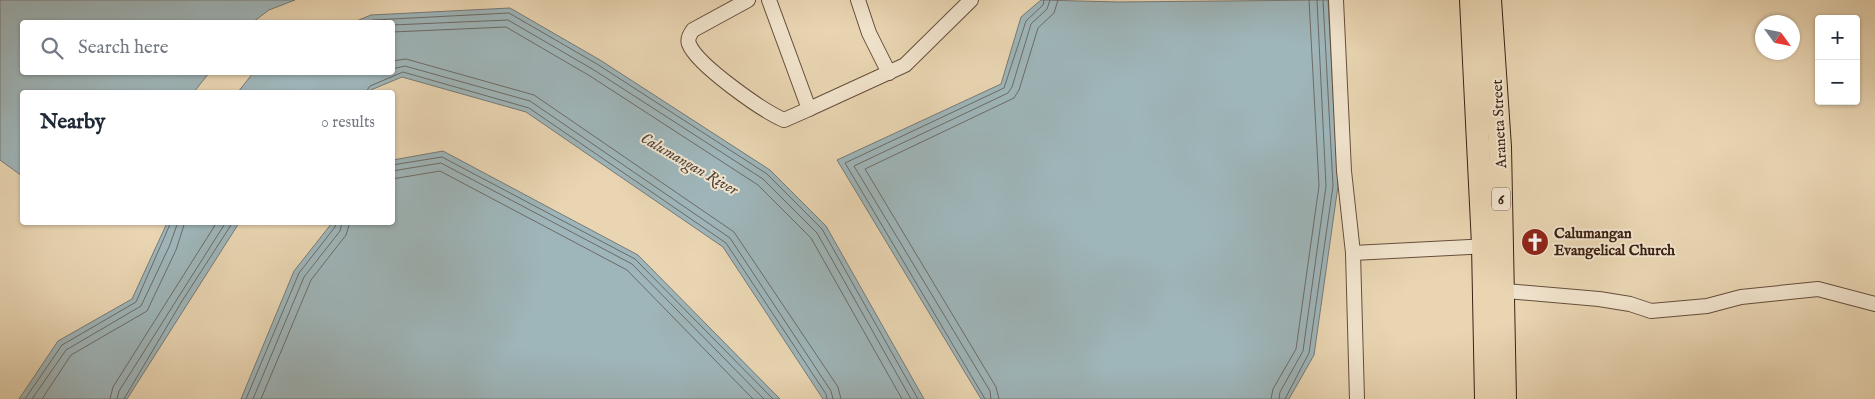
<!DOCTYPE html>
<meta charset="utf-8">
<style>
body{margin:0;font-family:"IM FELL English",serif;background:#f2f2f3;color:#1f2937}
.controls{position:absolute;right:15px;top:15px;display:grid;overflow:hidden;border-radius:5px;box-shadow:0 1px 4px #0004}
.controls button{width:45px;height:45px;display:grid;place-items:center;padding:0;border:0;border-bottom:1px solid #e0e1e3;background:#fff;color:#1f2937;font:25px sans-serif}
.compass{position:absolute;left:1755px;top:15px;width:45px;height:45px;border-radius:50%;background:#fff;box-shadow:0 1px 4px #0004;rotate:123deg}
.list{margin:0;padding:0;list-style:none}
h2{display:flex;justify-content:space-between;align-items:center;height:65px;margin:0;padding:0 20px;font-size:21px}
h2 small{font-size:16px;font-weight:400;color:#747a83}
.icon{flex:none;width:28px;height:28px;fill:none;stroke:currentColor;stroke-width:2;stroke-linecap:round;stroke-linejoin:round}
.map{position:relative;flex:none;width:1875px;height:399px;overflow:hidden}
.search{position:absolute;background:#fff;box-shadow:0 1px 4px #0004;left:20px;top:20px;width:375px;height:55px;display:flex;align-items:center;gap:12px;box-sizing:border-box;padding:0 18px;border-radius:5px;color:#747a83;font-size:19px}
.panel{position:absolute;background:#fff;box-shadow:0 1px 4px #0004;left:20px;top:90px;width:375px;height:135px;border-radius:5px}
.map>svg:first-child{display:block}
.water{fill:#9eb5b9;stroke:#767a77}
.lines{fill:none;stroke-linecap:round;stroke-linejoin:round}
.shore{stroke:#6c6b67;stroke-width:1}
.minor-casing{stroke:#664e3c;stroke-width:16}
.trunk-casing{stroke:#3b2115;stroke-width:24}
.minor{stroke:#f1e4cd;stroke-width:14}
.trunk{stroke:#e9d5b2;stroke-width:22}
.labels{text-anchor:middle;stroke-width:4;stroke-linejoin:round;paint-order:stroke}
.shield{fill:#f1e4cd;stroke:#725c4c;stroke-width:1}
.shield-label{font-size:14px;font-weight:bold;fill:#3b2115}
.street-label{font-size:15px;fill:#3b2115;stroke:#f1e4cd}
.poi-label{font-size:15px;font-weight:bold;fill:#3b2115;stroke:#f1e4cd;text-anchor:start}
.water-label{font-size:16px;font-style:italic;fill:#54463e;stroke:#f1e4cd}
</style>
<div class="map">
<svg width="1875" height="399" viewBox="0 0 1875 399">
<rect width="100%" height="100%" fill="#e9d5b2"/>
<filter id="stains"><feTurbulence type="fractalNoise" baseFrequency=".004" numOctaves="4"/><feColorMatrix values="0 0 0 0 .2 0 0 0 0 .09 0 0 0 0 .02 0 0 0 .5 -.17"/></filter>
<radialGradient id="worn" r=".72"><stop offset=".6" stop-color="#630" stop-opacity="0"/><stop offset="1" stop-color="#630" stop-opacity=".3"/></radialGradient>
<g class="water">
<polygon points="0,0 295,0 269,10 253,22 22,22 22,72 209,73 194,92 22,92 22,176 0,160"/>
<polygon points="1041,0 1118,2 1328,0 1338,186 1314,355 1289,399 981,399 837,160 1001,84 1021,17"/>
<polygon points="510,8 600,60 770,170 826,226 924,399 823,399 723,247 526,112 402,77 366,92 238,92 253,73 392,72 392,22 354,22 371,15"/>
<polygon points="443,151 638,255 780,399 241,399 294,271 332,223 392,222 393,160"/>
<polygon points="167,223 239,223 127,399 19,399 58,341 132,299"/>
</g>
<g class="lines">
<g class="shore">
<polyline points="366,22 373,20 509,13 597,64 767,174 822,229 918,399"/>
<polyline points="392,25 508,20 594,70 763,179 817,233 911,399"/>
<polyline points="392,32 506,27 590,76 758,185 811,238 902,399"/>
<polyline points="392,61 406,59 534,95 734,232 838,387 841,399"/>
<polyline points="392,69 405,66 530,101 730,238 831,391 833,399"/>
<polyline points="366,92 370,86 403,72 529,108 726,243 826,394 827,399"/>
<polyline points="392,165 442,157 635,259 773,399"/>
<polyline points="392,171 441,163 632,264 764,399"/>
<polyline points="392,179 440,171 627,270 753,399"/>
<polyline points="25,399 62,345 136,302 171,222"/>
<polyline points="32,399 66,350 141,306 169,247 178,222"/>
<polyline points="42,399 71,355 147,311 176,250 185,222"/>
<polyline points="110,399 113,387 217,222"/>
<polyline points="117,399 119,391 226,222"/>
<polyline points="124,399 182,301 233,222"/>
<polyline points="246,399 299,273 335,227 336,222"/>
<polyline points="253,399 304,277 340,231 342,222"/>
<polyline points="261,399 311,280 346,235 350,222"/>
<polyline points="985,399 845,163 1004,88 1026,21 1043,5 1044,0"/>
<polyline points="991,399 990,391 854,166 1008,93 1012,87 1031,24 1047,9 1050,0"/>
<polyline points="999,399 996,387 865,169 1014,98 1019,90 1038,28 1054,13 1058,0"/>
<polyline points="1271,399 1273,389 1296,349 1319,186 1309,0"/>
<polyline points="1279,399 1280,392 1303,351 1326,186 1317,0"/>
<polyline points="1285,399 1309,353 1333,186 1323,0"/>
</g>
<g class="minor-casing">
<g id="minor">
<path d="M748 0 693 30C690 34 687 39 689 44 697 65 763 111 784 120L809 109 769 0"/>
<polyline points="858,0 869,33 889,73"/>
<polyline points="1336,0 1344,171 1353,253 1357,399"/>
<polyline points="809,109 905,65 971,0"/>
<polyline points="1353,253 1489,246"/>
<polyline points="1495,290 1599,299 1630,304 1651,311 1707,306 1741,297 1818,289 1875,304"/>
</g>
</g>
<g class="trunk-casing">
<g id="trunk">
<polyline points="1471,0 1483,245 1486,399"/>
<polyline points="1490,0 1500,147 1505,399"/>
</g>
</g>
<use href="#minor" class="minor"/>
<use href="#trunk" class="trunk"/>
</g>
<defs>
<g id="church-disc" transform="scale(1.4375)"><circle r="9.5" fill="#8f2418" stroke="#f1e4cd"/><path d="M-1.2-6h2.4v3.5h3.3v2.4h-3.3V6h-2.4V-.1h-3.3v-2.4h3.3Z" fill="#fff"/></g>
</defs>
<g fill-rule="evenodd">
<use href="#church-disc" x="1535" y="242"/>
</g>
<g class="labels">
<rect class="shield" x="1492" y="187.5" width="18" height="23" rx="4"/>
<g class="shield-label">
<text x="1501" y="204">6</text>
</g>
<g class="street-label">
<text transform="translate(1499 124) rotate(-93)" y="5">Araneta Street</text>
</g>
<g class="poi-label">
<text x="1554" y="238">Calumangan<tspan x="1554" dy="17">Evangelical Church</tspan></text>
</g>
<g class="water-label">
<text transform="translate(690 163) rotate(30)" y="6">Calumangan River</text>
</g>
</g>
<rect width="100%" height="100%" filter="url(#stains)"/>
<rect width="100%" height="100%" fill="url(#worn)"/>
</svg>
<div class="controls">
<button>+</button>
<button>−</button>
</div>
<svg class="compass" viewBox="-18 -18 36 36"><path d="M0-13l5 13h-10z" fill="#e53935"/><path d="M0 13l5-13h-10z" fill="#747a83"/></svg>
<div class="search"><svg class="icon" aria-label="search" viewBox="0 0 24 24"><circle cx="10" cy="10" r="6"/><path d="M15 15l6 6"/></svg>Search here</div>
<section class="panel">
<h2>Nearby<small>0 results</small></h2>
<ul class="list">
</ul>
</section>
</div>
